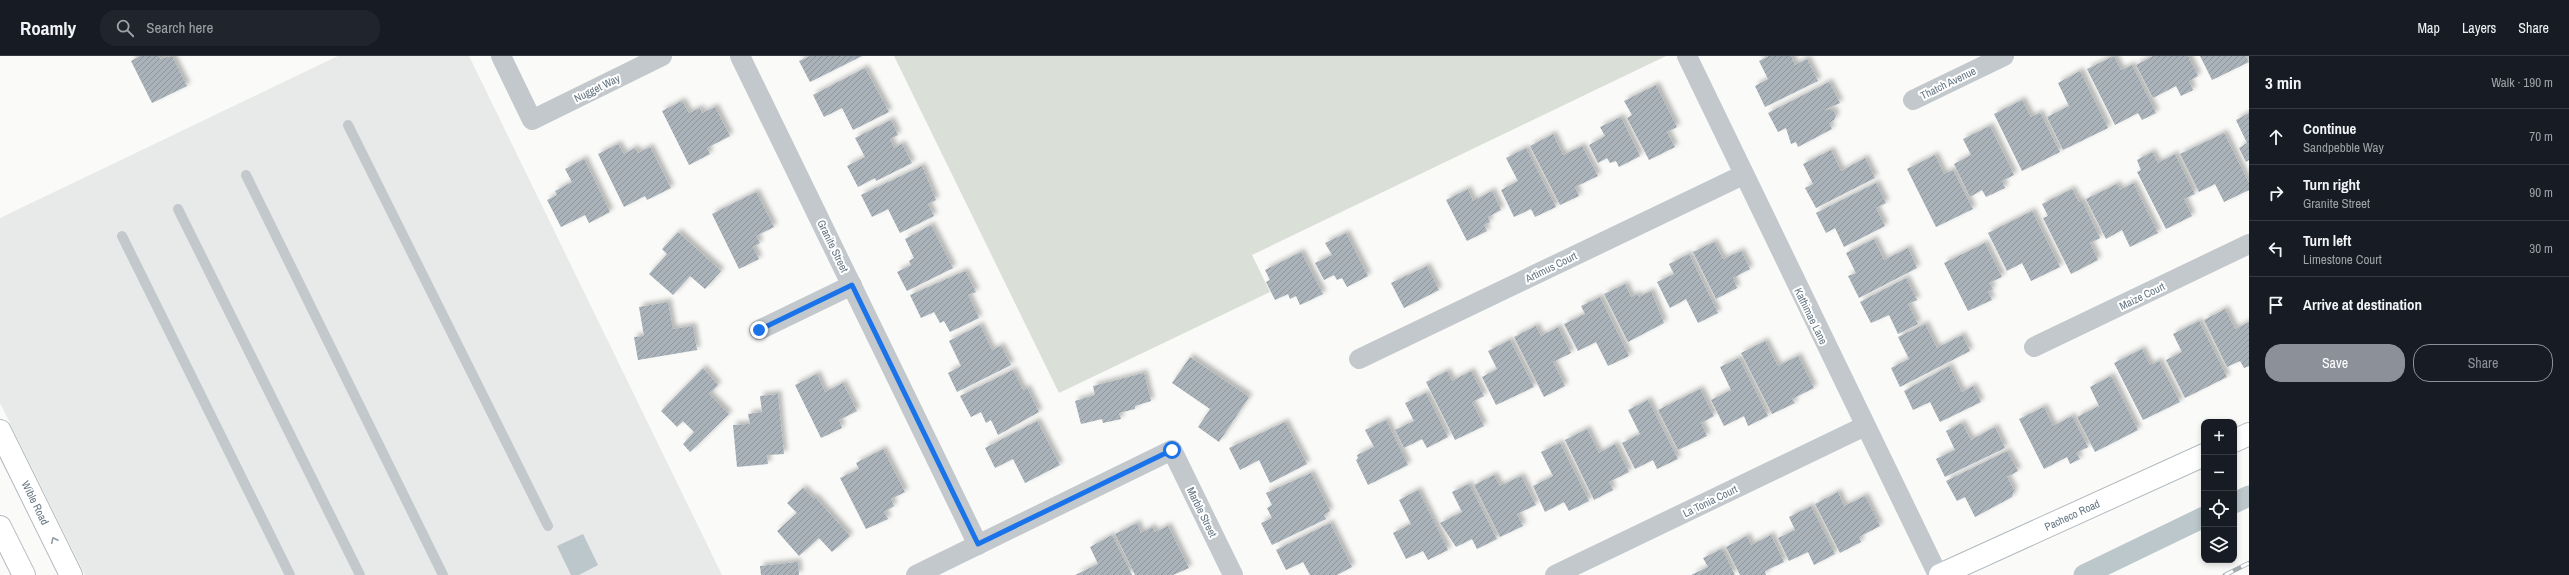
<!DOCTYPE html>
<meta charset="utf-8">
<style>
body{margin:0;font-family:"Archivo Narrow",sans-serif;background:#20242c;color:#f1f3f6}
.controls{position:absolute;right:12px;bottom:12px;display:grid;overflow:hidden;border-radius:8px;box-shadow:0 2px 6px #0003}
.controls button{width:36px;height:36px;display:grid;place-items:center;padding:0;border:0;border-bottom:1px solid #363941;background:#171b24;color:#f1f3f6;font:20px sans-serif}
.stop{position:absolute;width:12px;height:12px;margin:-9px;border:3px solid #1a73e8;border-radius:50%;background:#fff}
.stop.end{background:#1a73e8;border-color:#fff;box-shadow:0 1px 4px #0008}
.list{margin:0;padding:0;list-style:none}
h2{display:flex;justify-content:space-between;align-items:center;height:52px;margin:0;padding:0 16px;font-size:17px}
h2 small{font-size:13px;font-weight:400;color:#9ea1a6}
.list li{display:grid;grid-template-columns:26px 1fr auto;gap:12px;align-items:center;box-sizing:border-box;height:56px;padding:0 16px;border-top:1px solid #363941}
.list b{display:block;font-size:15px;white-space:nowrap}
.list p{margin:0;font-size:13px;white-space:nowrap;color:#9ea1a6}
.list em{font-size:13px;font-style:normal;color:#9ea1a6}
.actions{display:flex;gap:8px;padding:12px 16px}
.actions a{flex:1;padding:9px 0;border:1px solid #8c9099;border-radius:16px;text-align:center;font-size:14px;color:#8c9099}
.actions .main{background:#8c9099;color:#fff}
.icon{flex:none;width:22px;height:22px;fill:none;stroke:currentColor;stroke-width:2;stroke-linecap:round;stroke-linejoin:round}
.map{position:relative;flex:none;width:2249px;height:519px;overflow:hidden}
header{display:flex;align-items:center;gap:24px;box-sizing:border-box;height:56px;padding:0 20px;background:#171b24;border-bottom:1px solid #363941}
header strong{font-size:19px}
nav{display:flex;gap:22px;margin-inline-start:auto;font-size:14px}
.search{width:280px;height:36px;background:#20242c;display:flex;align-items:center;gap:10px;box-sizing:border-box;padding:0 14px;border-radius:16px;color:#9ea1a6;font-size:15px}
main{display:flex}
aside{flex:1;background:#171b24}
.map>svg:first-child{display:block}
.built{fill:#e8e9e9}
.grass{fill:#dadfd7}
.water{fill:#bbc7cb}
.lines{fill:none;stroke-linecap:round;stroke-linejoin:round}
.canal{stroke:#bbc7cb;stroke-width:21}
.building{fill:url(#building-hatch);filter:url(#shadow)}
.secondary-casing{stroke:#b3babf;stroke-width:24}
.lane{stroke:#c3c8cc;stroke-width:10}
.street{stroke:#c3c8cc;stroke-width:20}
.secondary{stroke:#fff;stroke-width:22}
.rail-casing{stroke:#a2aab0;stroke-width:4.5}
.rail{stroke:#fff;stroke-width:3;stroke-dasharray:9;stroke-linecap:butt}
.oneway{stroke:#939fa8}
.route{stroke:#1a73e8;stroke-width:5}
.labels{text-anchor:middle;stroke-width:4;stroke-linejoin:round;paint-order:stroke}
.street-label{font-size:11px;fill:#657683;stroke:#fff}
</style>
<header>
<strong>Roamly</strong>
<div class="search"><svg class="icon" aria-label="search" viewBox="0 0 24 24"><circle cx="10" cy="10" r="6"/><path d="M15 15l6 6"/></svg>Search here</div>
<nav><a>Map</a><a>Layers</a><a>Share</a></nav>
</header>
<main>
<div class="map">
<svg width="2249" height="519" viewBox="0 0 2249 519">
<defs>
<pattern id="building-hatch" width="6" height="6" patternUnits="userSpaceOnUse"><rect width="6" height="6" fill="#aab3b9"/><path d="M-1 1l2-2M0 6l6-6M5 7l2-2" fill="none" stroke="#8e969c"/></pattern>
<filter id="shadow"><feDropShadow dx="3.5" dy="-3.5" stdDeviation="2" flood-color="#0004"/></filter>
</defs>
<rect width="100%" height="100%" fill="#fafaf8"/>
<polygon class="built" points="338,0 469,0 722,519 85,519 0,347 0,162"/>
<polygon class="grass" points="894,0 1666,0 1252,199 1270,236 1059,337"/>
<polygon class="water" points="583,478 598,509 579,519 571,519 557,490"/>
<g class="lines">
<g class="canal">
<polyline points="2234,447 2249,440"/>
<polyline points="2084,519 2204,461"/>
</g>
</g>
<g class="building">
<polygon points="140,0 159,0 160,3 172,0 187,30 152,47 131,5"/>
<polygon points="810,0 862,0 810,26 799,5"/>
<polygon points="1769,0 1791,0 1795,9 1807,3 1818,25 1765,51 1755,30 1768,23 1759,5"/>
<polygon points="2114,0 2121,14 2132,9 2156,57 2142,64 2138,57 2115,69 2087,13"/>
<polygon points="2153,0 2188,0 2198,20 2189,25 2193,34 2181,40 2176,30 2153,42 2136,9"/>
<polygon points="2200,0 2246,0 2249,6 2212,24"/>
<polygon points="865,12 889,56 853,74 842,52 824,61 813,39"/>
<polygon points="2080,15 2108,72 2063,94 2047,61 2069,50 2058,27"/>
<polygon points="1829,26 1840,47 1824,54 1833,54 1836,59 1834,64 1829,67 1832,73 1798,91 1796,86 1791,88 1786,72 1778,76 1768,57"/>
<polygon points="1656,29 1677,71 1667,76 1675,91 1649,104 1627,62 1632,59 1624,45"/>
<polygon points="2022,44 2031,61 2040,57 2060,96 2022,115 1994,58"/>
<polygon points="682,45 689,57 700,52 702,57 715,51 730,80 707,92 710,98 689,109 662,55"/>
<polygon points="2249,57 2249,104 2246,106 2239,92 2247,87 2236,64"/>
<polygon points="1621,61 1640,100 1619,111 1616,105 1610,107 1607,102 1598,107 1589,89 1605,80 1600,71"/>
<polygon points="891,64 898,79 890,83 894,92 902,88 912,107 876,125 875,122 858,131 847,110 865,101 855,82"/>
<polygon points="1990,70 2014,119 2002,125 2005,132 1986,141 1982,134 1970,141 1954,108 1971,99 1963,83"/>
<polygon points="2224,77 2249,127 2249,134 2224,146 2215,128 2199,136 2180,98"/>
<polygon points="1553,78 1563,99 1582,90 1598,120 1575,131 1579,140 1560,149 1530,90"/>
<polygon points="618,88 624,98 635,92 638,97 650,91 671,132 647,144 645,140 624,151 598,98"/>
<polygon points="1526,92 1556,151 1535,161 1531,153 1514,161 1501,134 1518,125 1506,102"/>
<polygon points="1831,94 1841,115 1865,102 1875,122 1816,152 1805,132 1813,128 1803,108"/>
<polygon points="2152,96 2158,107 2175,98 2195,138 2184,143 2192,160 2166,173 2137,116 2141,114 2137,104"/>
<polygon points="1935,99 1944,118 1953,114 1973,153 1936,171 1907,113"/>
<polygon points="584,103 610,156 589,167 585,159 561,171 547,144 557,139 555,135 572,126 565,113"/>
<polygon points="922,110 936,144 928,148 934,160 900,177 888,153 872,161 861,139"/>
<polygon points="1876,127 1886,147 1876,152 1885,170 1844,191 1835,172 1826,177 1816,157"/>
<polygon points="2133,127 2158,177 2130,191 2122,174 2106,183 2086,143 2117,128 2120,134"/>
<polygon points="1468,133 1473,145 1492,135 1501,154 1488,161 1490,166 1484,169 1487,175 1467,185 1446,144"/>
<polygon points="2072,133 2079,146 2082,145 2100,182 2090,187 2098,204 2071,218 2043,162 2048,160 2042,148"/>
<polygon points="756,136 774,171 756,180 760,187 753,191 759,203 739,213 712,158"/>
<polygon points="2032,155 2060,211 2031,225 2022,207 2007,215 1988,177"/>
<polygon points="931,169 953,212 907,235 897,216 911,209 909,205 914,202 905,183"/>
<polygon points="678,176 721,215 705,233 690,220 673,239 649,218 667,198 662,193"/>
<polygon points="1346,177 1368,220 1347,231 1342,222 1337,224 1334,219 1324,224 1315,207 1332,199 1325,187"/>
<polygon points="1874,183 1884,204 1908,192 1917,212 1859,242 1848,220 1856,217 1846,197"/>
<polygon points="1714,186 1723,203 1741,195 1750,213 1733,222 1737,232 1716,243 1693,196"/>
<polygon points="1985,187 2002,221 1989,227 1993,233 1988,236 1992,244 1968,255 1944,207"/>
<polygon points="1301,196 1323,238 1300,249 1296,240 1290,243 1288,238 1275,244 1266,226 1270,224 1265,214"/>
<polygon points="1689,198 1718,257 1698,267 1686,243 1670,252 1657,226 1674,218 1669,208"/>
<polygon points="1427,210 1439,234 1404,252 1391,227"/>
<polygon points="965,215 976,236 968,239 979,262 950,276 944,265 940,267 934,256 921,262 910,239"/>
<polygon points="1906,222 1917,244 1908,248 1918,268 1898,278 1889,259 1871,267 1860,246"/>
<polygon points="1625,228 1631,241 1637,238 1639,241 1651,235 1664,267 1628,286 1604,238"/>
<polygon points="1600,241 1629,300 1608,310 1596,286 1578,295 1564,268 1585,258 1581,250"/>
<polygon points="668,246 673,273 693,270 697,294 638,304 634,281 644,280 639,251"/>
<polygon points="2225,253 2235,273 2249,266 2249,310 2244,312 2240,305 2227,311 2204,264"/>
<polygon points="2199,265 2227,321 2185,342 2166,304 2182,296 2173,278"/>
<polygon points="1925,268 1937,292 1962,279 1970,295 1900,331 1891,312 1909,303 1898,281"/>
<polygon points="980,269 992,294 1001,290 1011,309 957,336 948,317 961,310 949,285"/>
<polygon points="1536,270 1541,280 1558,271 1571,297 1553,306 1565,330 1544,341 1514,281"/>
<polygon points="1510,284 1534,331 1496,349 1482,321 1497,313 1488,295"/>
<polygon points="1765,285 1778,310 1798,300 1814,332 1792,343 1795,347 1772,358 1741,297"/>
<polygon points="2142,293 2150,309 2159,305 2180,346 2143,364 2114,307"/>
<polygon points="1190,301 1249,341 1219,386 1198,371 1210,353 1172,327"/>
<polygon points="1739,302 1768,360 1748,370 1744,360 1724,370 1711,344 1731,334 1720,311"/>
<polygon points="1949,310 1962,336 1973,330 1981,346 1940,366 1930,346 1913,354 1904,335"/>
<polygon points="703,312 718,329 709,338 729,358 690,396 683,388 694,376 683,365 677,371 661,355"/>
<polygon points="1013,314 1023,334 1027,332 1039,356 998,379 991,364 986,367 981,356 971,361 960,340"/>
<polygon points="1447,315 1452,325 1471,315 1484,340 1472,346 1484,370 1455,384 1426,326"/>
<polygon points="1144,317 1151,345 1135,350 1135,353 1119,357 1121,363 1103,367 1102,363 1081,368 1075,345 1095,339 1093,330"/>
<polygon points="817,318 825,336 843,327 857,355 839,364 842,372 821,382 795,329"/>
<polygon points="2111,320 2138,374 2095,396 2077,361 2099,350 2090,331"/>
<polygon points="1700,333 1714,360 1701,367 1707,380 1678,394 1658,354"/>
<polygon points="1426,337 1448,381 1427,392 1422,383 1404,392 1395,374 1414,365 1405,347"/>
<polygon points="778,338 784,398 767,399 768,408 737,411 733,369 750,368 748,358 762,356 760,340"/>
<polygon points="1648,344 1678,403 1657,413 1653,404 1635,413 1622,387 1640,378 1628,354"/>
<polygon points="2044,351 2053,370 2072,360 2088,391 2076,397 2080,403 2070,408 2067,401 2044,413 2019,363"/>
<polygon points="1386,364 1408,409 1368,429 1356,404 1358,402 1357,399 1374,391 1365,374"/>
<polygon points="1037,365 1060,409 1025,427 1013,403 995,412 985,392"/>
<polygon points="1285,366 1307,408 1270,427 1259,404 1240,414 1229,392"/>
<polygon points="1962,367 1971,384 1995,371 2005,392 1945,421 1936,403 1955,394 1946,375"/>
<polygon points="1587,373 1599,397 1615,388 1629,416 1609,426 1613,434 1594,444 1565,384"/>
<polygon points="1560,387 1589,445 1569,455 1564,446 1545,456 1533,430 1553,420 1541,396"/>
<polygon points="883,393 905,436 891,443 894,450 884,456 888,463 866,473 840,422 859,413 856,407"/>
<polygon points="2007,395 2018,415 2007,421 2014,434 2012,441 1975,461 1965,441 1957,445 1946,425"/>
<polygon points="1311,417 1330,455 1324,459 1326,463 1272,489 1261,467 1272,462 1267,452 1272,449 1266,437"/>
<polygon points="1494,419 1500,430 1521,420 1536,449 1517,458 1523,470 1500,481 1474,429"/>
<polygon points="1469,428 1497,483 1477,493 1472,483 1456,491 1440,467 1462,456 1452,436"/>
<polygon points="803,432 813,442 815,441 850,480 832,496 819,482 799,500 777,475 797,457 787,447"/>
<polygon points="1418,434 1448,494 1428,504 1423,495 1406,503 1393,477 1411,468 1399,444"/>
<polygon points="1838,436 1844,450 1865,440 1880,470 1859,481 1861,486 1840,497 1815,448"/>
<polygon points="1811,450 1835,498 1814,509 1808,496 1789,505 1778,482 1795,474 1789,461"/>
<polygon points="1137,467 1141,477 1152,471 1155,476 1168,470 1189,512 1173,519 1135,519 1115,478"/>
<polygon points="1330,467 1352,511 1337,519 1310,519 1303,506 1286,514 1276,494"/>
<polygon points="1112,479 1132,519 1075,519 1098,508 1090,491"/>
<polygon points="1771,479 1784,506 1765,515 1766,519 1740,519 1726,491 1747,480 1751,489"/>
<polygon points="1722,493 1735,519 1691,519 1708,511 1703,502"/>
<polygon points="798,506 799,519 761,519 760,510"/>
</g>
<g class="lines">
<g class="secondary-casing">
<g id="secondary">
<path id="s1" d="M0 375 71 519"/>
<polyline points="2234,385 2249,378"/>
<polyline points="0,471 24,519"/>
<path id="s2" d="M1940 519 2204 399"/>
</g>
</g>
<g class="lane">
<polyline points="348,69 548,470"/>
<polyline points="246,119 443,519"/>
<polyline points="178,153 360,519"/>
<polyline points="122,180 290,519"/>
</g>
<g class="street">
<polyline points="501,0 532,64 662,0"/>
<polyline points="740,0 978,489"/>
<polyline points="1687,0 1938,519"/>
<polyline points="1913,44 2004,0"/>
<polyline points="759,274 852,229"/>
<polyline points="2034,291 2249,188"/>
<polyline points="1359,303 1743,119"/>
<polyline points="916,519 1172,394 1233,519"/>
<polyline points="1555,519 1865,370"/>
</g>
<use href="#secondary" class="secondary"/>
<g class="rail-casing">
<polyline id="rail" points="2225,519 2249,507"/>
</g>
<use href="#rail" class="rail"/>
</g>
<defs><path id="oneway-chevron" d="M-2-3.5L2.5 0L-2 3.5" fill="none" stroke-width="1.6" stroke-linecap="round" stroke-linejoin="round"/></defs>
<use class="oneway" href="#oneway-chevron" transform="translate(54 484) rotate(-116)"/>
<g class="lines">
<polyline class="route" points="759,274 852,229 978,488 1172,394"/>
</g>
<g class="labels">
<g class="street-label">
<text transform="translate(1948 27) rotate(-26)" y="4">Thatch Avenue</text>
<text transform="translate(597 32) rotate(-26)" y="4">Nugget Way</text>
<text transform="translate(833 190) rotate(64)" y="4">Granite Street</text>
<text transform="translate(1551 211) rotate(-26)" y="4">Artimus Court</text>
<text transform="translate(2142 240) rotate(-26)" y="4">Maize Court</text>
<text transform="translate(1811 260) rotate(64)" y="4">Kathimae Lane</text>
<text transform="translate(1710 445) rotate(-26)" y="4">La Tonia Court</text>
<text dy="4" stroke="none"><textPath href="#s1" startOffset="80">Wible Road</textPath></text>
<text transform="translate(1202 456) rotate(64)" y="4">Marble Street</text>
<text dy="4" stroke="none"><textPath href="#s2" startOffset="145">Pacheco Road</textPath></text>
</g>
</g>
</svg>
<div class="controls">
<button>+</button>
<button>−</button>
<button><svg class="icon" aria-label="locate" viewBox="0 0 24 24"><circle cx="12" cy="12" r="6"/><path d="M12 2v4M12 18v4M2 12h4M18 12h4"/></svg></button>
<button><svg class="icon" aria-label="layers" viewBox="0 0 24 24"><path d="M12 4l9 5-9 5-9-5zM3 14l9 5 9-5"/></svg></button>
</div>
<div class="stop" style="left:1172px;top:394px"></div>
<div class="stop end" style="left:759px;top:274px"></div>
</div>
<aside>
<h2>3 min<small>Walk · 190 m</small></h2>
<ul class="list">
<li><svg class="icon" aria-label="ahead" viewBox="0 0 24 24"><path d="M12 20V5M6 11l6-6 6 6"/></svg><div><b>Continue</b><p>Sandpebble Way</p></div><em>70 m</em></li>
<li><svg class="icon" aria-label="right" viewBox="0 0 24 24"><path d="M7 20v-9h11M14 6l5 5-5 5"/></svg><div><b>Turn right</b><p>Granite Street</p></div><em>90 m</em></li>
<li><svg class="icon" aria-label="left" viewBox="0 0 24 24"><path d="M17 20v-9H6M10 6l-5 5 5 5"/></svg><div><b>Turn left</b><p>Limestone Court</p></div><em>30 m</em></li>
<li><svg class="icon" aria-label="arrive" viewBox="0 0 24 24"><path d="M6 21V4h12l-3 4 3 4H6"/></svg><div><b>Arrive at destination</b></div></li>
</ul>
<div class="actions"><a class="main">Save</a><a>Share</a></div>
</aside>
</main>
